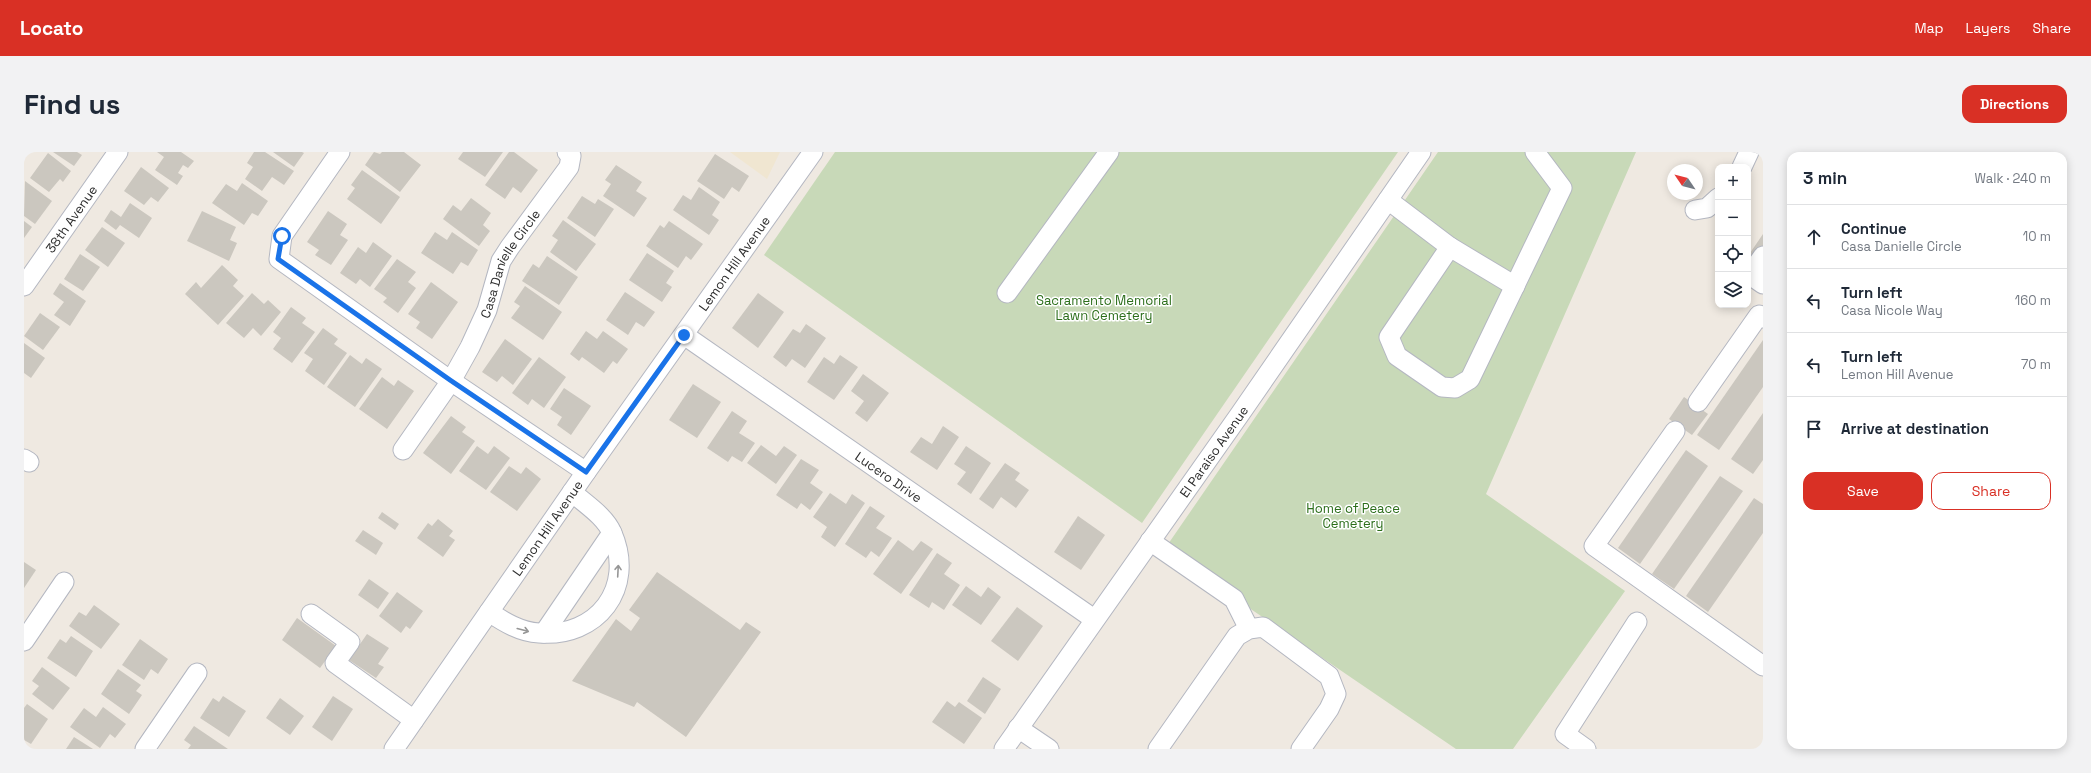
<!DOCTYPE html>
<meta charset="utf-8">
<style>
body{margin:0;font-family:"Space Grotesk",sans-serif;background:#f2f2f3;color:#1f2937}
.controls{position:absolute;right:12px;top:12px;display:grid;overflow:hidden;border-radius:8px;box-shadow:0 2px 10px #0003}
.controls button{width:36px;height:36px;display:grid;place-items:center;padding:0;border:0;border-bottom:1px solid #e0e1e3;background:#fff;color:#1f2937;font:20px sans-serif}
.compass{position:absolute;left:1643px;top:12px;width:36px;height:36px;border-radius:50%;background:#fff;box-shadow:0 2px 10px #0003;rotate:305deg}
.stop{position:absolute;width:12px;height:12px;margin:-9px;border:3px solid #1a73e8;border-radius:50%;background:#fff}
.stop.end{background:#1a73e8;border-color:#fff;box-shadow:0 1px 4px #0008}
.list{margin:0;padding:0;list-style:none}
h2{display:flex;justify-content:space-between;align-items:center;height:52px;margin:0;padding:0 16px;font-size:17px}
h2 small{font-size:13px;font-weight:400;color:#747a83}
.list li{display:grid;grid-template-columns:26px 1fr auto;gap:12px;align-items:center;box-sizing:border-box;height:64px;padding:0 16px;border-top:1px solid #e0e1e3}
.list b{display:block;font-size:15px;white-space:nowrap}
.list p{margin:0;font-size:13px;white-space:nowrap;color:#747a83}
.list em{font-size:13px;font-style:normal;color:#747a83}
.actions{display:flex;gap:8px;padding:12px 16px}
.actions a{flex:1;padding:9px 0;border:1px solid #d93025;border-radius:12px;text-align:center;font-size:14px;color:#d93025}
.actions .main{background:#d93025;color:#fff}
.icon{flex:none;width:22px;height:22px;fill:none;stroke:currentColor;stroke-width:2;stroke-linecap:round;stroke-linejoin:round}
.map{position:relative;flex:none;width:1739px;height:597px;overflow:hidden;border-radius:12px}
header{display:flex;align-items:center;gap:24px;box-sizing:border-box;height:56px;padding:0 20px;background:#d93025;color:#fff}
header strong{font-size:19px}
nav{display:flex;gap:22px;margin-inline-start:auto;font-size:14px}
.intro{display:flex;align-items:center;justify-content:space-between;box-sizing:border-box;height:96px;padding:0 24px}
h1{margin:0;font-size:28px}
.button{padding:10px 18px;border-radius:12px;background:#d93025;color:#fff;font-size:14px;font-weight:700}
main{display:flex;gap:24px;padding:0 24px}
aside{flex:1;background:#fff;border-radius:12px;box-shadow:0 2px 10px #0003}
.map>svg:first-child{display:block}
.education{fill:#f0e6d1}
.cemetery{fill:#c8d9b8}
.building{fill:#cbc7bf}
.lines{fill:none;stroke-linecap:round;stroke-linejoin:round}
.minor-casing{stroke:#b4b7c1;stroke-width:21}
.minor{stroke:#fff;stroke-width:19}
.oneway{stroke:#969696}
.route{stroke:#1a73e8;stroke-width:5}
.labels{text-anchor:middle;stroke-width:3;stroke-linejoin:round;paint-order:stroke}
.street-label{font-size:13px;fill:#2e2e2e;stroke:#fff}
.park-label{font-size:13px;fill:#2c6e1b;stroke:#fff}
</style>
<header>
<strong>Locato</strong>
<nav><a>Map</a><a>Layers</a><a>Share</a></nav>
</header>
<div class="intro"><h1>Find us</h1><a class="button">Directions</a></div>
<main>
<div class="map">
<svg width="1739" height="597" viewBox="0 0 1739 597">
<rect width="100%" height="100%" fill="#efe9e1"/>
<polygon class="education" points="706,0 756,0 743,27"/>
<g class="cemetery">
<polygon points="811,0 1374,0 1118,371 740,103"/>
<polygon points="1414,0 1612,0 1462,342 1601,439 1489,597 1432,597 1140,398"/>
</g>
<g class="building">
<polygon points="29,0 53,0 58,3 50,14"/>
<polygon points="133,0 157,0 170,9 164,16 159,13 154,21 159,24 153,33 131,18 140,5"/>
<polygon points="230,0 241,0 270,19 260,33 248,25 238,39 221,27 229,15 223,11"/>
<polygon points="249,0 278,0 280,1 270,15"/>
<polygon points="350,0 356,2 358,0 380,0 397,13 376,40 341,13"/>
<polygon points="439,0 479,0 461,25 434,7"/>
<polygon points="485,0 490,0 514,18 497,41 489,35 481,47 461,33"/>
<polygon points="24,1 47,19 39,30 36,27 25,40 6,26"/>
<polygon points="691,2 725,24 715,40 708,35 700,47 673,29"/>
<polygon points="592,13 618,30 612,39 623,46 610,65 579,44 587,32 581,28"/>
<polygon points="117,15 145,36 134,50 127,45 120,53 100,39"/>
<polygon points="338,18 376,45 357,72 323,47 331,36 327,33"/>
<polygon points="1,29 28,49 11,72 0,64"/>
<polygon points="218,31 244,49 234,64 228,61 220,73 188,51 202,32 213,39"/>
<polygon points="675,35 696,50 688,63 695,68 685,83 649,58 659,43 667,48"/>
<polygon points="558,44 571,52 574,47 590,57 571,85 543,66"/>
<polygon points="447,46 467,61 459,73 466,79 455,94 419,67 429,53 437,59"/>
<polygon points="106,51 128,66 115,86 96,73 92,78 80,69 87,58 97,65"/>
<polygon points="178,59 212,75 206,88 213,91 205,109 163,89"/>
<polygon points="304,59 323,72 316,83 324,88 307,113 291,103 295,98 283,90"/>
<polygon points="539,68 572,92 552,119 526,100 534,88 528,84"/>
<polygon points="0,69 8,75 0,86"/>
<polygon points="645,69 679,92 667,108 662,104 654,116 622,94 636,73 640,76"/>
<polygon points="78,75 101,91 84,115 61,98"/>
<polygon points="411,80 423,88 428,80 454,98 444,114 437,110 429,122 397,101"/>
<polygon points="1739,82 1739,95 1724,117 1724,104"/>
<polygon points="349,90 368,104 346,135 336,127 332,132 316,121 334,95 342,101"/>
<polygon points="623,101 650,119 642,131 648,135 638,150 605,128"/>
<polygon points="56,102 76,115 59,139 40,127"/>
<polygon points="523,104 554,125 535,153 498,129 509,112 515,116"/>
<polygon points="373,107 392,120 384,130 392,136 374,161 359,150 363,146 350,137"/>
<polygon points="198,113 214,128 209,134 220,144 194,173 161,142 172,130 177,136"/>
<polygon points="407,130 434,150 408,187 392,176 396,170 384,162"/>
<polygon points="36,131 62,149 46,174 30,163 40,150 29,142"/>
<polygon points="501,134 538,160 519,188 487,166 496,154 490,150"/>
<polygon points="601,140 631,160 620,175 612,170 604,183 582,168"/>
<polygon points="228,141 240,152 244,148 257,160 237,184 229,176 220,186 202,171"/>
<polygon points="734,141 760,160 734,196 708,176"/>
<polygon points="267,155 282,166 278,171 291,180 268,211 249,197 257,186 249,180"/>
<polygon points="16,161 36,175 19,198 0,184"/>
<polygon points="782,172 802,186 781,216 768,207 762,215 749,205 769,177 776,181"/>
<polygon points="299,176 314,187 310,192 323,201 300,233 281,219 289,207 280,201"/>
<polygon points="562,179 573,187 579,179 604,197 593,212 589,209 580,221 558,205 555,209 546,202"/>
<polygon points="481,187 508,207 489,233 478,224 473,230 458,220"/>
<polygon points="1739,188 1739,235 1695,298 1673,283"/>
<polygon points="0,191 21,206 7,226 0,221"/>
<polygon points="326,203 338,212 342,206 358,217 331,255 303,235"/>
<polygon points="816,203 834,215 810,248 783,230 800,205 810,212"/>
<polygon points="515,205 542,225 520,256 508,247 504,253 488,241"/>
<polygon points="839,222 865,241 843,270 831,261 840,249 827,239"/>
<polygon points="358,225 370,234 374,228 390,239 363,277 335,257"/>
<polygon points="669,232 697,250 673,286 645,268"/>
<polygon points="540,236 567,254 547,283 533,273 538,265 526,257"/>
<polygon points="1660,245 1684,262 1668,283 1645,267"/>
<polygon points="708,259 723,269 715,281 731,291 718,310 708,304 704,310 683,296"/>
<polygon points="1739,261 1739,308 1729,322 1707,307"/>
<polygon points="427,264 442,275 438,280 451,289 427,322 399,301"/>
<polygon points="919,274 935,285 913,318 886,300 897,285 908,292"/>
<polygon points="737,293 752,304 760,294 773,303 752,332 723,311"/>
<polygon points="453,294 464,302 470,294 486,306 462,338 435,319"/>
<polygon points="942,294 967,311 947,342 933,332 942,320 930,312"/>
<polygon points="1662,298 1684,314 1616,412 1594,396"/>
<polygon points="777,307 795,318 786,331 799,340 786,358 777,351 773,357 752,343"/>
<polygon points="981,311 996,321 991,328 1005,338 992,356 977,345 969,357 955,347"/>
<polygon points="485,314 497,322 502,315 517,327 493,359 466,340"/>
<polygon points="1696,324 1719,339 1650,437 1628,422"/>
<polygon points="806,341 822,352 828,342 841,351 811,395 797,385 803,375 789,365"/>
<polygon points="1730,346 1739,352 1739,381 1684,460 1662,444"/>
<polygon points="846,354 861,364 852,376 868,386 855,405 847,399 842,406 821,392"/>
<polygon points="358,360 375,372 371,378 354,366"/>
<polygon points="1054,364 1081,383 1057,418 1030,400"/>
<polygon points="414,367 429,379 425,384 431,388 419,405 393,386 404,371 408,374"/>
<polygon points="339,378 359,391 352,403 331,389"/>
<polygon points="874,388 889,399 897,389 909,397 877,442 849,422"/>
<polygon points="913,401 928,411 920,422 936,433 920,458 908,450 905,456 885,443"/>
<polygon points="0,410 12,418 0,436"/>
<polygon points="633,420 716,478 722,470 737,480 662,585 613,550 610,555 548,529 592,467 607,479 616,466 605,458"/>
<polygon points="345,427 365,441 354,457 334,443"/>
<polygon points="942,434 957,445 964,435 977,445 957,473 928,453"/>
<polygon points="373,440 399,459 386,477 382,474 377,481 355,464"/>
<polygon points="70,453 96,472 77,497 45,474 55,460 62,464"/>
<polygon points="993,455 1019,474 994,509 967,489"/>
<polygon points="273,466 312,494 296,516 258,488"/>
<polygon points="343,482 365,496 354,512 360,515 352,526 325,508"/>
<polygon points="47,484 69,499 52,525 23,506 36,487 42,491"/>
<polygon points="116,487 144,507 134,522 127,517 120,528 98,513"/>
<polygon points="18,515 46,536 29,558 8,542 15,534 8,529"/>
<polygon points="94,517 117,533 112,539 118,543 105,562 77,542"/>
<polygon points="959,525 977,537 961,562 943,549"/>
<polygon points="199,544 222,559 205,585 176,566 189,546 195,550"/>
<polygon points="309,544 329,557 308,589 288,575"/>
<polygon points="256,546 280,564 266,583 242,566"/>
<polygon points="923,549 931,555 935,550 958,566 940,592 908,570"/>
<polygon points="3,552 24,567 7,592 0,588 0,556"/>
<polygon points="79,555 102,572 91,586 86,582 76,596 46,575 60,556 72,565"/>
<polygon points="170,574 204,597 164,597 167,593 160,588"/>
<polygon points="50,585 69,597 42,597"/>
</g>
<g class="lines">
<g class="minor-casing">
<g id="minor">
<polyline points="316,0 258,84 255,107 427,229 562,320"/>
<polyline points="1718,15 1725,0"/>
<polyline points="1364,48 1426,95 1365,185 1373,204 1418,235 1431,236 1446,227 1538,36 1511,0"/>
<polyline points="1671,58 1683,56 1694,46"/>
<polyline points="1426,95 1491,134"/>
<polyline points="1739,104 1726,123 1739,132"/>
<path id="s1" d="M0 134 94 0"/>
<polyline points="983,141 1085,0"/>
<path id="s2" d="M660 183 1070 467"/>
<polyline points="1674,250 1735,163 1739,166"/>
<polyline points="1651,279 1570,394 1739,514"/>
<path id="s3" d="M379 298 427 229 446 195 463 158 477 109 486 95 545 15 547 4 543 0"/>
<polyline points="0,307 5,310"/>
<polyline points="1126,389 1210,447 1225,477"/>
<path d="M465 460C480 470 496 480 515 481 573 486 612 436 588 381 581 364 561 352 548 340"/>
<polyline points="287,462 326,490 311,511 390,568"/>
<polyline points="520,481 588,381"/>
<polyline points="0,489 40,430"/>
<polyline points="994,576 1025,597"/>
<polyline points="121,597 173,521"/>
<path id="s4" d="M370 597 562 320 789 0"/>
<path id="s5" d="M980 597 1216 262 1397 0"/>
<polyline points="1134,597 1213,484 1225,477 1239,475 1305,524 1312,542 1305,557 1277,597"/>
<polyline points="1562,597 1541,582 1613,470"/>
</g>
</g>
<use href="#minor" class="minor"/>
</g>
<defs><path id="oneway-shaft" d="M-6 0H5M1.5-3L5.5 0L1.5 3" fill="none" stroke-width="1.6" stroke-linecap="round" stroke-linejoin="round"/></defs>
<g class="oneway">
<use href="#oneway-shaft" transform="translate(594 419) rotate(-87)"/>
<use href="#oneway-shaft" transform="translate(499 478) rotate(15)"/>
</g>
<g class="lines">
<polyline class="route" points="258,84 254,107 426,228 562,320 660,183"/>
</g>
<g class="labels">
<g class="street-label">
<text dy="5" stroke="none"><textPath href="#s1" startOffset="82">38th Avenue</textPath></text>
<text dy="5" stroke="none"><textPath href="#s4" startOffset="593">Lemon Hill Avenue</textPath></text>
<text dy="5" stroke="none"><textPath href="#s3" startOffset="216">Casa Danielle Circle</textPath></text>
<text dy="5" stroke="none"><textPath href="#s5" startOffset="364">El Paraiso Avenue</textPath></text>
<text dy="5" stroke="none"><textPath href="#s2" startOffset="249">Lucero Drive</textPath></text>
<text dy="5" stroke="none"><textPath href="#s4" startOffset="269">Lemon Hill Avenue</textPath></text>
</g>
<g class="park-label">
<text x="1080" y="153">Sacramento Memorial<tspan x="1080" dy="15">Lawn Cemetery</tspan></text>
<text x="1329" y="361">Home of Peace<tspan x="1329" dy="15">Cemetery</tspan></text>
</g>
</g>
</svg>
<div class="controls">
<button>+</button>
<button>−</button>
<button><svg class="icon" aria-label="locate" viewBox="0 0 24 24"><circle cx="12" cy="12" r="6"/><path d="M12 2v4M12 18v4M2 12h4M18 12h4"/></svg></button>
<button><svg class="icon" aria-label="layers" viewBox="0 0 24 24"><path d="M12 4l9 5-9 5-9-5zM3 14l9 5 9-5"/></svg></button>
</div>
<svg class="compass" viewBox="-18 -18 36 36"><path d="M0-13l5 13h-10z" fill="#e53935"/><path d="M0 13l5-13h-10z" fill="#747a83"/></svg>
<div class="stop" style="left:258px;top:84px"></div>
<div class="stop end" style="left:660px;top:183px"></div>
</div>
<aside>
<h2>3 min<small>Walk · 240 m</small></h2>
<ul class="list">
<li><svg class="icon" aria-label="ahead" viewBox="0 0 24 24"><path d="M12 20V5M6 11l6-6 6 6"/></svg><div><b>Continue</b><p>Casa Danielle Circle</p></div><em>10 m</em></li>
<li><svg class="icon" aria-label="left" viewBox="0 0 24 24"><path d="M17 20v-9H6M10 6l-5 5 5 5"/></svg><div><b>Turn left</b><p>Casa Nicole Way</p></div><em>160 m</em></li>
<li><svg class="icon" aria-label="left" viewBox="0 0 24 24"><path d="M17 20v-9H6M10 6l-5 5 5 5"/></svg><div><b>Turn left</b><p>Lemon Hill Avenue</p></div><em>70 m</em></li>
<li><svg class="icon" aria-label="arrive" viewBox="0 0 24 24"><path d="M6 21V4h12l-3 4 3 4H6"/></svg><div><b>Arrive at destination</b></div></li>
</ul>
<div class="actions"><a class="main">Save</a><a>Share</a></div>
</aside>
</main>
